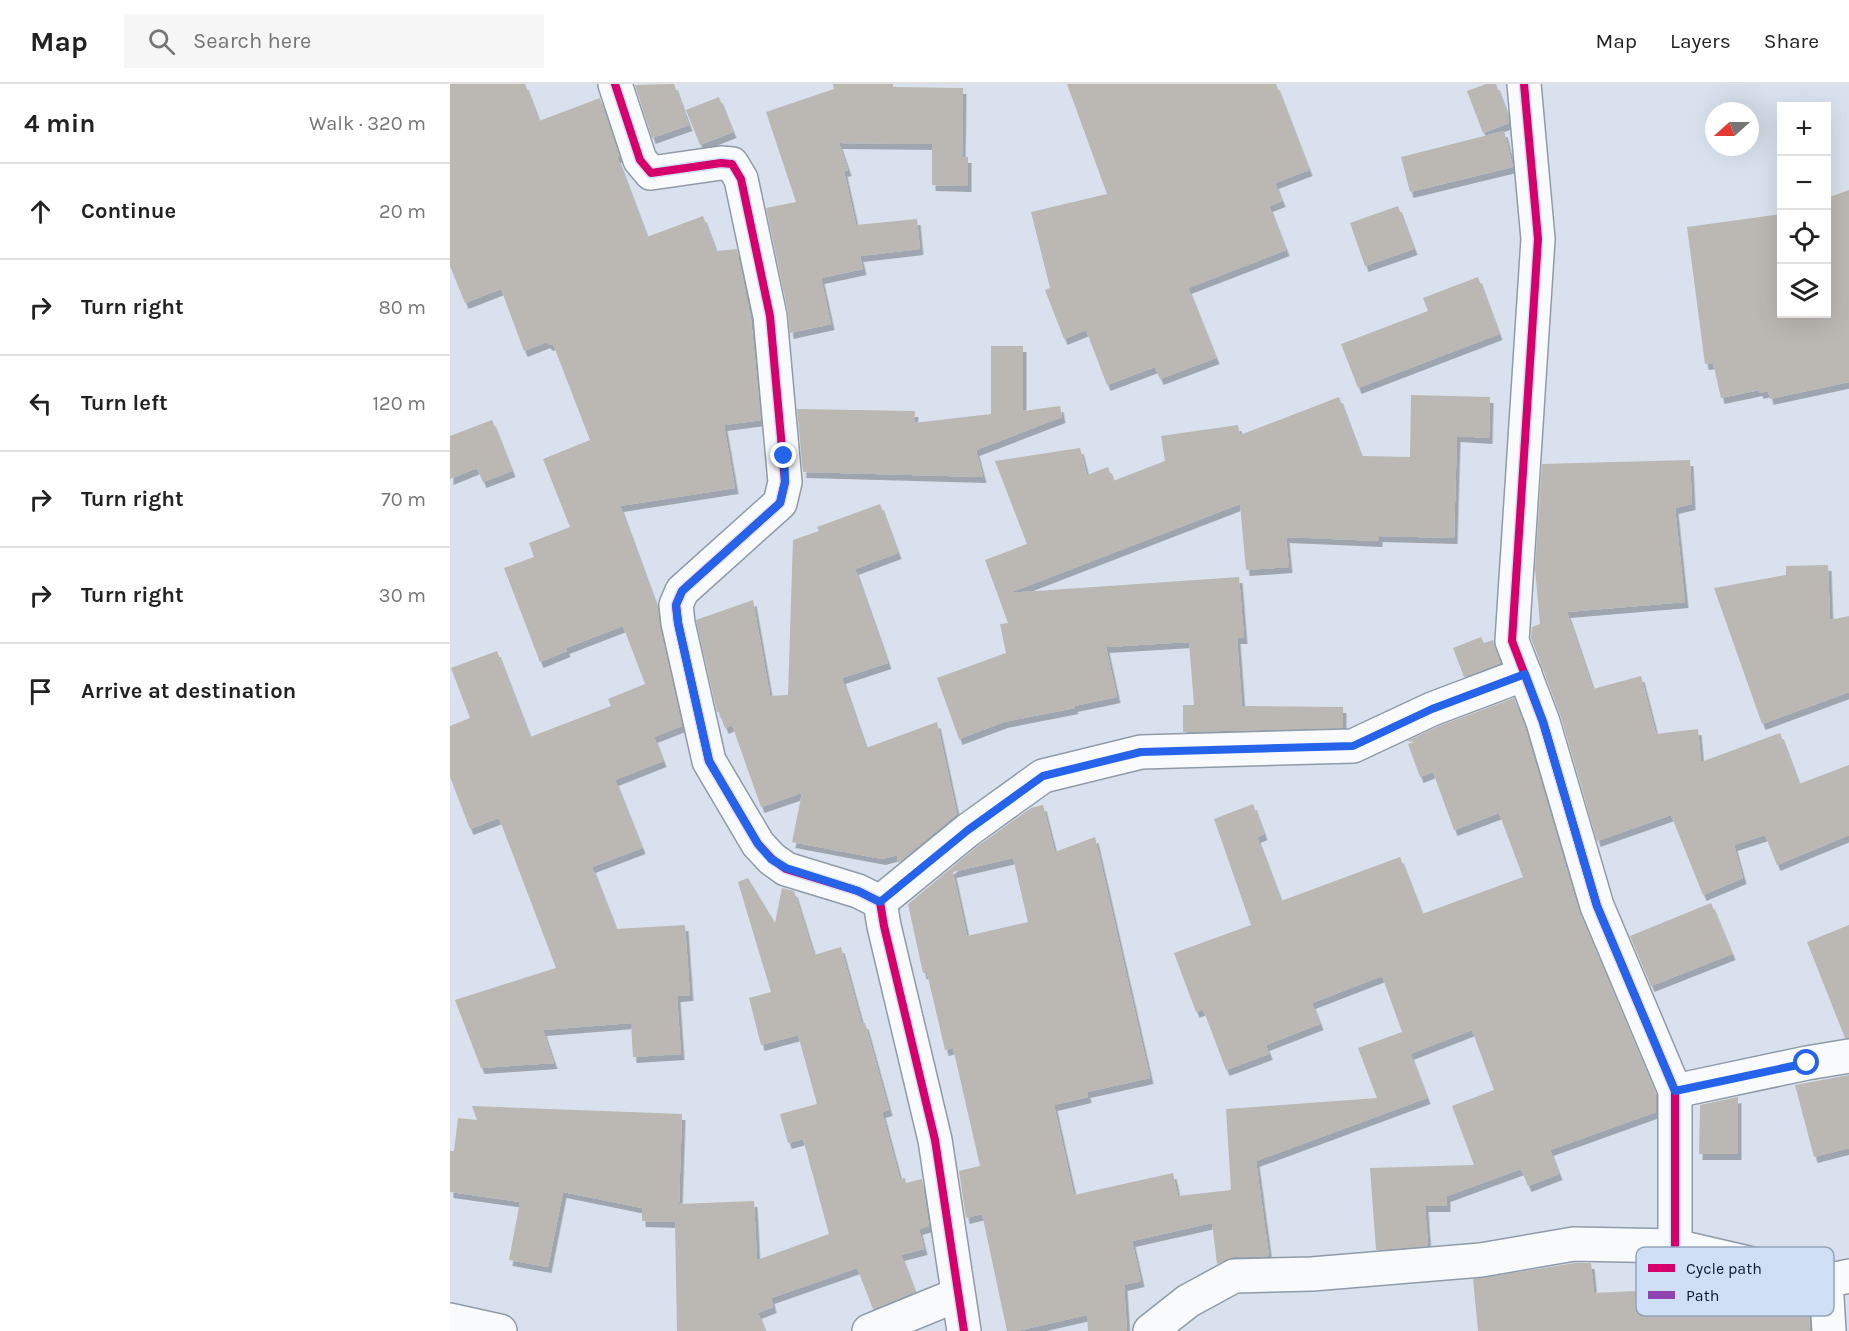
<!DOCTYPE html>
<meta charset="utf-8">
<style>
body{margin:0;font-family:Karla,sans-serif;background:#f6f6f6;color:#222}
.controls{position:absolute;right:18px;top:18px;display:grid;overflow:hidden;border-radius:0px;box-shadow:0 6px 24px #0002}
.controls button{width:54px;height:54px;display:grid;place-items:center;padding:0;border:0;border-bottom:2px solid #e0e0e0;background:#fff;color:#222;font:30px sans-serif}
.compass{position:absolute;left:1255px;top:18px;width:54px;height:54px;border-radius:50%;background:#fff;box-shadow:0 6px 24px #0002;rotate:249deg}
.stop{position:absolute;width:18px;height:18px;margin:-14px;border:4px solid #2563eb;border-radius:50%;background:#fff}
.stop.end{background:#2563eb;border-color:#fff;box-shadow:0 2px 6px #0008}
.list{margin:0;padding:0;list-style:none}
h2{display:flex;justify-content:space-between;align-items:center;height:78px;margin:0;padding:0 24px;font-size:26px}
h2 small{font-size:20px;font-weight:400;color:#767676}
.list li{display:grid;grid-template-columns:39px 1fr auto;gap:18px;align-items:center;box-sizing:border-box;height:96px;padding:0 24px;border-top:2px solid #e0e0e0}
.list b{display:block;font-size:22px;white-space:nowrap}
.list em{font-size:20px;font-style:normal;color:#767676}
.icon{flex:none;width:33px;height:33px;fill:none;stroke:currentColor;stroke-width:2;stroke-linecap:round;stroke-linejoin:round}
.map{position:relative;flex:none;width:1399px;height:1247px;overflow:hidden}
header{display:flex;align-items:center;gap:36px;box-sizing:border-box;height:84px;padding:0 30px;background:#fff;border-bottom:2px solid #e0e0e0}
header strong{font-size:28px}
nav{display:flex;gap:33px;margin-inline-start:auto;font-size:21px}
.search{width:420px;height:54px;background:#f6f6f6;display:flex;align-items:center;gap:15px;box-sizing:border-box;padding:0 21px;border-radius:0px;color:#767676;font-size:22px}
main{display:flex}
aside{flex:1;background:#fff}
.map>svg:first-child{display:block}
.building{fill:#bbb7b2;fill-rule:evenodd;filter:url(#shadow)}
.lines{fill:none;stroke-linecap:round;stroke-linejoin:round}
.street-casing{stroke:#8f9ba9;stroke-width:36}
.street{stroke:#f9fafc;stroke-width:33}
.quiet{stroke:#8e44ad;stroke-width:6;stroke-dasharray:12 6;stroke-linecap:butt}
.cycleway-casing{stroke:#cfe0f6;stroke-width:11}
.cycleway{stroke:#d6006c;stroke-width:8}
.route{stroke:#2563eb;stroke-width:8}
.key{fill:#cfe0f6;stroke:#94a5ba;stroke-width:1.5}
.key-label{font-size:16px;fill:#0c1c2f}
</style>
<header>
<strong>Map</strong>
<div class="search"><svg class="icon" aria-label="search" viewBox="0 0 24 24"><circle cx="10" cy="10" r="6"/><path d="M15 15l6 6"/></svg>Search here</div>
<nav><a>Map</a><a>Layers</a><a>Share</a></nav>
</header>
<main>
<aside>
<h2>4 min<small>Walk · 320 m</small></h2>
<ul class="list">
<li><svg class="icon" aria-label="ahead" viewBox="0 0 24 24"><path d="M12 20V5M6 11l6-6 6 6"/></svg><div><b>Continue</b></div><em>20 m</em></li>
<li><svg class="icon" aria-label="right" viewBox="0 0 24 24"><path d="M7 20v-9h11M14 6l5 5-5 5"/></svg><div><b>Turn right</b></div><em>80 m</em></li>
<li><svg class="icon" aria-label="left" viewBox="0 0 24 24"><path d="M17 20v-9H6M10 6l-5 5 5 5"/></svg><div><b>Turn left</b></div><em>120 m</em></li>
<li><svg class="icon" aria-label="right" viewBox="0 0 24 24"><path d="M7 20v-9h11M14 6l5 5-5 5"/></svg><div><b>Turn right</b></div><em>70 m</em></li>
<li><svg class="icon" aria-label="right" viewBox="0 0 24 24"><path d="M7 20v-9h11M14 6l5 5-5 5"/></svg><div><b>Turn right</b></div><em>30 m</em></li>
<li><svg class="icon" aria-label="arrive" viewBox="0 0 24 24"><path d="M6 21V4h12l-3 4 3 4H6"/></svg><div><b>Arrive at destination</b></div></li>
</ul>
</aside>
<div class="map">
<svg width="1399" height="1247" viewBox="0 0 1399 1247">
<defs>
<filter id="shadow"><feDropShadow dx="3.5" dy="6" stdDeviation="0" flood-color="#0004"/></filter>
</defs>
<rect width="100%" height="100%" fill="#d8e1ed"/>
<g class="building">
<polygon points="0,0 75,0 89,37 150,14 169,72 167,73 197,153 253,132 266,167 287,165 301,235 311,336 274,341 285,404 170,422 208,526 210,543 232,642 204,653 213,677 165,696 192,764 142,783 166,845 235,841 240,911 227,912 231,970 183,973 181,939 93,946 104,979 31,984 5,916 106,884 49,734 20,745 0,693 0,642 20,634 1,584 47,567 80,653 161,622 158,615 195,600 173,542 116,564 117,567 90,578 54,484 84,473 79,459 120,443 93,375 140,356 103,260 99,261 97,258 74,267 51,205 15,219 0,182"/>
<polygon points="224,0 239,41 202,54 185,1"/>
<polygon points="383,0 443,0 443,3 513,4 512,73 518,73 518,102 482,101 482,60 389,59 398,86 394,87 406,141 467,135 470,165 410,172 413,185 371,194 381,240 340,249 338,228 316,124 346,118 316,28 384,5"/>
<polygon points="617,0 826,0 859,86 825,99 832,117 819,122 836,166 738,204 766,274 710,295 705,283 657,301 636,246 614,255 595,206 600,204 581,128 657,110"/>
<polygon points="1036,0 1046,0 1058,32 1059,39 1033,49 1017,7"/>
<polygon points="269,13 283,48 250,61 236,26"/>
<polygon points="1054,47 1063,83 960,108 951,73"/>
<polygon points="1399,106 1399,298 1320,315 1318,307 1310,309 1309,306 1271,314 1263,279 1255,280 1237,143 1332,130 1332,230 1377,230 1377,114"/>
<polygon points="948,122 964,165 915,182 900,139"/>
<polygon points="1028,193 1049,250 908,304 891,260 978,227 973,214"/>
<polygon points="541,262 573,262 573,327 610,322 612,333 526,366 533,393 353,388 347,325 465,327 464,339 541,330"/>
<polygon points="961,311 1040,313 1039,354 1007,352 1004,454 929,452 929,457 836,453 839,483 796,486 790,420 559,509 789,493 794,554 787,554 792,622 893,623 893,644 733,648 733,621 744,621 739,558 656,563 667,613 624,622 625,624 554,638 509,655 487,594 556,569 550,540 558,539 535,476 577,460 545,377 630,364 637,391 658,383 663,397 715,377 711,352 788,341 790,351 889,313 911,372 960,373"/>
<polygon points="42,336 62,387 33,398 27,384 0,395 0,352"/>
<polygon points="1240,376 1242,420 1225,424 1235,518 1117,528 1143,605 1191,592 1206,650 1248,645 1251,678 1330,649 1349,700 1399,681 1399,751 1327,781 1315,751 1284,761 1293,794 1253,811 1221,731 1147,757 1111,633 1081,554 1082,543 1090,540 1085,485 1092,380"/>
<polygon points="430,420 448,469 405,485 438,579 392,594 416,664 487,638 507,730 448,779 447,771 432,775 342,758 352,709 311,723 282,641 275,644 269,628 267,628 246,536 303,516 320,612 338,611 343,456 369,447 367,443"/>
<polygon points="1378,481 1380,536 1399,532 1399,608 1312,640 1264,504 1336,491 1336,482"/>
<polygon points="1031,553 1034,559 1043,556 1050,579 1014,593 1003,564"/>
<polygon points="1064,614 1075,644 1129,827 1206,1011 1206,1028 1100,1066 1109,1090 1078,1102 1071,1085 997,1112 997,1122 975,1122 978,1162 926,1166 920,1084 1024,1081 1002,1022 1044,1006 1022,946 960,970 932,892 862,919 870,940 816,961 819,970 776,986 753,925 746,928 724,869 801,841 764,735 803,720 814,750 807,753 831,817 950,773 972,830 1073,793 1049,729 1004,746 983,688 970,693 958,660 965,658 957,657 989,642"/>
<path d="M593 721 605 768 645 753 700 994 637 1008 638 1013 604 1021 624 1111 723 1089 728 1112 781 1106 776 1025 927 1014 908 964 952 948 977 1014 806 1077 819 1172 783 1173 767 1180 762 1139 682 1157 691 1197 674 1201 677 1247H638L637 1231 567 1247H557L532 1130 516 1134 509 1087 530 1082 503 964 495 966 477 889H473L458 820 529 761 581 724ZM563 774 578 838 517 852 503 788Z"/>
<polygon points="298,794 325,839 332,804 344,807 364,871 391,863 412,940 415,939 439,1026 432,1028 450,1095 455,1094 456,1099 472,1095 479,1142 469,1145 474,1165 451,1171 465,1208 423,1225 407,1184 321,1214 323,1223 308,1229 315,1247 227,1247 225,1138 192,1137 192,1124 113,1108 98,1183 59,1176 70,1118 0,1108 0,1067 4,1067 8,1034 27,1036 22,1022 232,1030 229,1120 304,1117 307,1176 379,1150 353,1055 338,1059 330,1030 367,1020 348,951 311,961 299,914 321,908 288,798"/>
<polygon points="1261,819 1282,870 1201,902 1180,852"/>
<polygon points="1399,841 1399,954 1395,954 1357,858"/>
<polygon points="1399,991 1399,1064 1364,1073 1345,1001"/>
<polygon points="1288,1013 1288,1070 1249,1070 1250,1021"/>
<polygon points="1125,1179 1141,1179 1144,1209 1310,1201 1358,1212 1360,1247 1028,1247 1023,1195"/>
</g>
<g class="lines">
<g class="street-casing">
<g id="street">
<polyline points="165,0 190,76 201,89 271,79 282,80 291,95 320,232 335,398 330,419 232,507 226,521 228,539 259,677 308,760 322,775 336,785 408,807 430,818 434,842 485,1056 514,1247"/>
<polyline points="1074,0 1088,155 1062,557 1093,638 1147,822 1225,1007 1225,1162"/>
<polyline points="430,818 518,746 593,692 691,668 903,662 982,625 1075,590"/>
<polyline points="1225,1007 1357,979 1399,972"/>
<polyline points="0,1236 50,1247"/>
<polyline points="419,1247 507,1211"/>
<polyline points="700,1247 738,1217 784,1192 862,1190 1031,1176 1124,1160 1225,1162 1376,1197"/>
<polyline points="1379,1247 1376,1197 1399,1192"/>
</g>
</g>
<use href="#street" class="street"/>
<polyline class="quiet" points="430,818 518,746 593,692 691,668 903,662 982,625 1075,590"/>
<g class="cycleway-casing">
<g id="cycleway">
<polyline points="165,0 190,76 201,89 271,79 282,80 291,95 320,232 335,398 330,419 232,507 226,521 228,539 259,677 308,760 322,775 336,785 408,807 430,818 434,842 485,1056 514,1247"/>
<polyline points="1074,0 1088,155 1062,557 1093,638 1147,822 1225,1007 1225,1162"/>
</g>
</g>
<use href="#cycleway" class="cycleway"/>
</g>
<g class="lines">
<polyline class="route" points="334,372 335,398 330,419 232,507 226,521 228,539 259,677 308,760 321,775 336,784 408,807 430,818 518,746 593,692 691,668 903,662 982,625 1075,590 1093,638 1147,822 1225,1007 1357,979"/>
</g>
<rect x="1186" y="1163" width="198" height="69" rx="9" class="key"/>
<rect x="1198" y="1180" width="27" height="8" fill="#d6006c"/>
<rect x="1198" y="1207" width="27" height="8" fill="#8e44ad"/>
<g class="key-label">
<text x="1236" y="1190">Cycle path</text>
<text x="1236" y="1217">Path</text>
</g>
</svg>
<div class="controls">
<button>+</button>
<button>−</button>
<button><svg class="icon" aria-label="locate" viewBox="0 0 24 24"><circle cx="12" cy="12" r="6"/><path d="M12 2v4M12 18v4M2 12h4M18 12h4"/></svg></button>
<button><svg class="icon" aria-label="layers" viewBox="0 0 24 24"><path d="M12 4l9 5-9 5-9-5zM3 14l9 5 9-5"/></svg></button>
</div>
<svg class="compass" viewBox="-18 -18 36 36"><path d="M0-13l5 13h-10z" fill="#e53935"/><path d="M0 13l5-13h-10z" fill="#767676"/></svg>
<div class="stop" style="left:1357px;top:979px"></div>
<div class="stop end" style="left:334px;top:372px"></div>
</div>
</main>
